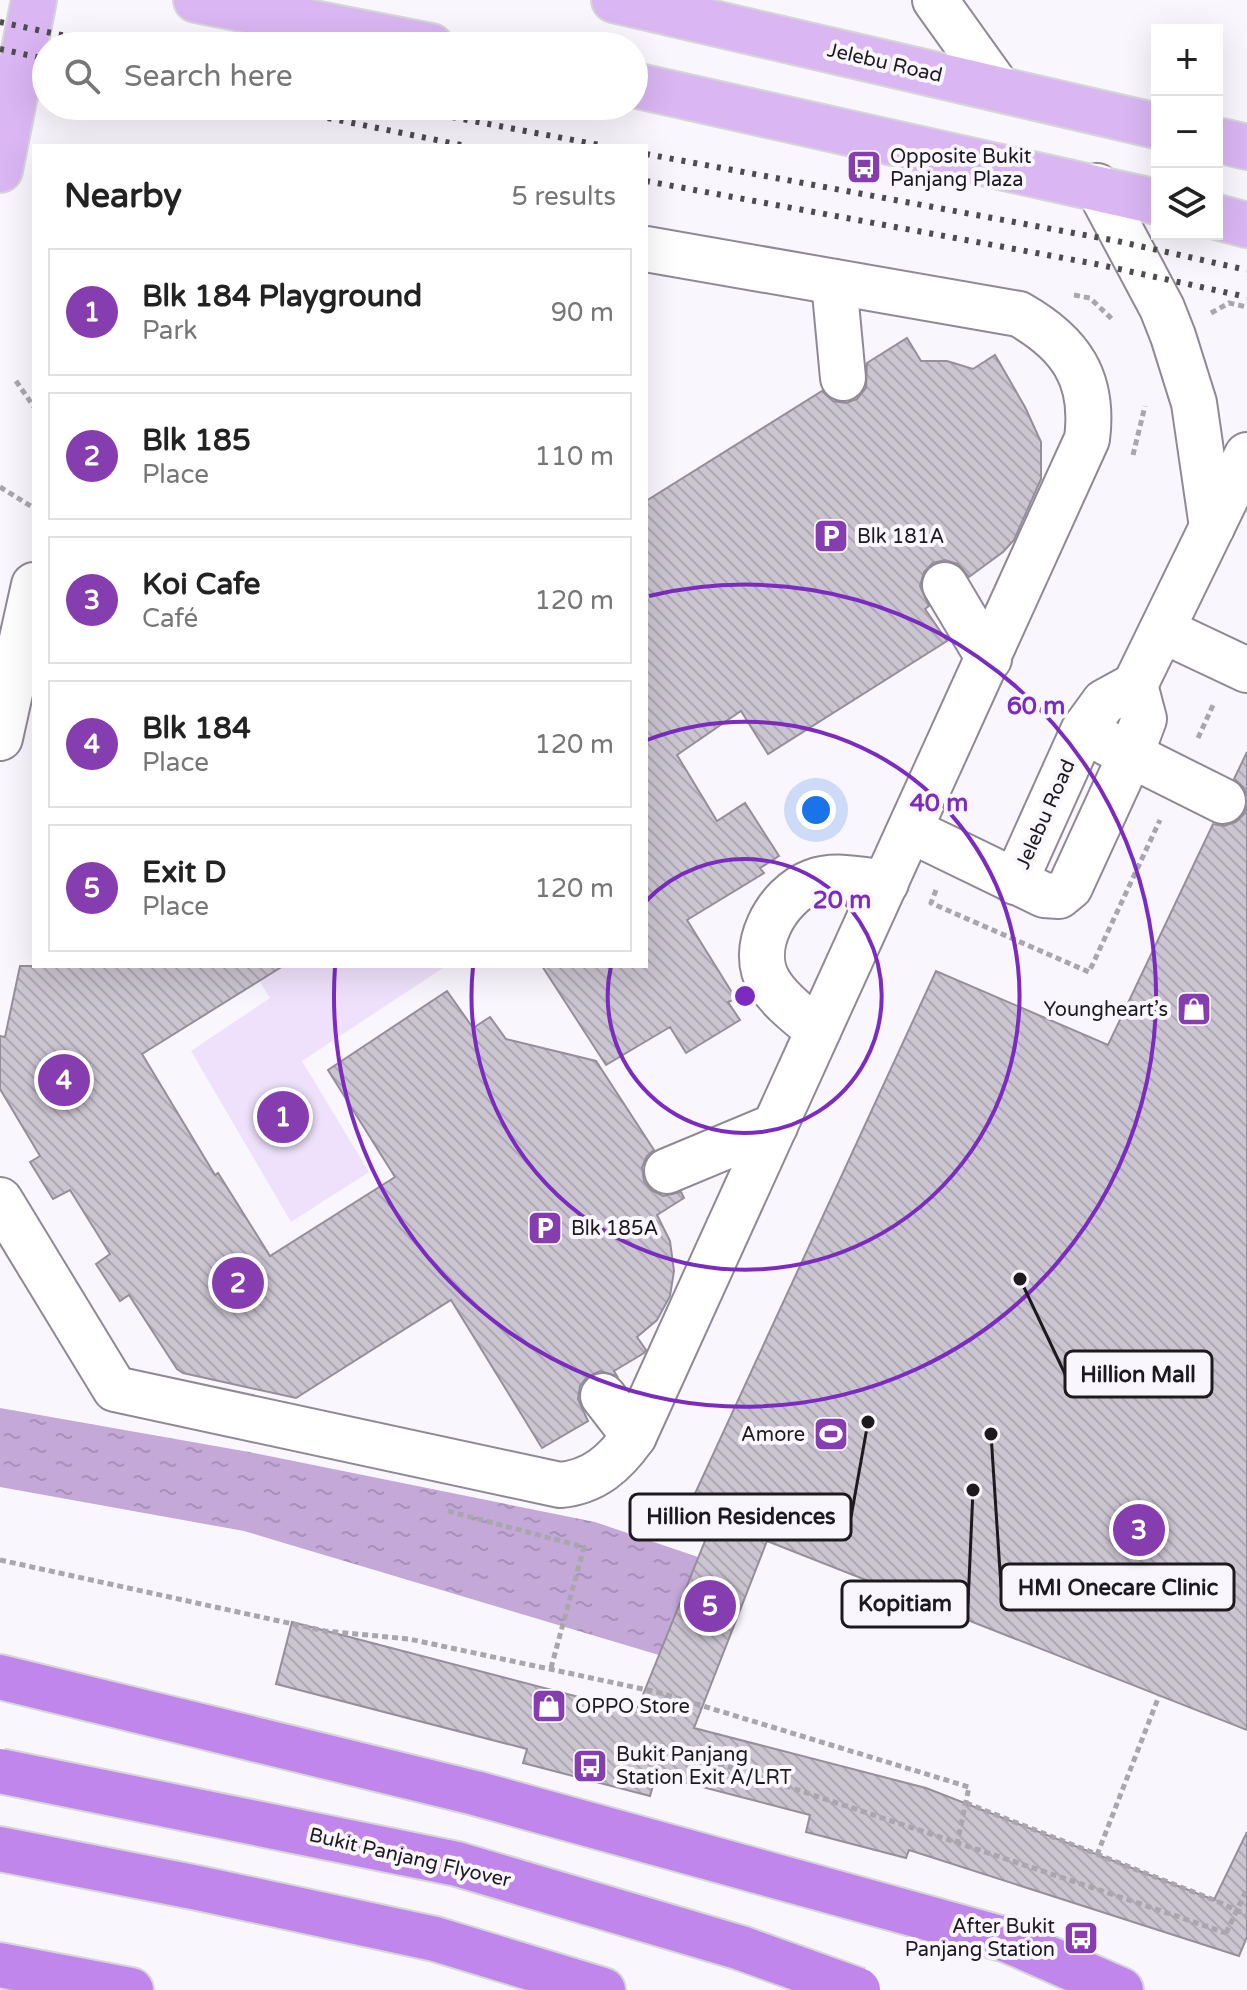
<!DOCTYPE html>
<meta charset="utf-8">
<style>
body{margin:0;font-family:"Varela Round",sans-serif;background:#f2f2f2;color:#222}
.controls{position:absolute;right:24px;top:24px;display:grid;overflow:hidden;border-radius:0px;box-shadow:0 8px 32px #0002}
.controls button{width:72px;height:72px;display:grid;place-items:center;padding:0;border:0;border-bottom:2px solid #e0e0e0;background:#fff;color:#222;font:40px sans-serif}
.you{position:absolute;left:816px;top:810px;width:28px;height:28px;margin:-20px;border:6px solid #fff;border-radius:50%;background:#1a73e8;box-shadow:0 0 0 12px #1a73e833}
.badge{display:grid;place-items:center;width:52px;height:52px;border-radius:50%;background:#853db0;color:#fff;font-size:26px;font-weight:700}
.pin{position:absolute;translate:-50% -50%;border:4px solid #fff;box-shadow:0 2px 8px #0006}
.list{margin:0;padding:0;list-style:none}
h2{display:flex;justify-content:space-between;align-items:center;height:104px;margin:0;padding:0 32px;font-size:34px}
h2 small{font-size:26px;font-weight:400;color:#767676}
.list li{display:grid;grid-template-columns:52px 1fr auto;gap:24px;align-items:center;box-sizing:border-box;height:128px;margin:0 16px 16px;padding:0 16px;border:2px solid #e0e0e0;border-radius:0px}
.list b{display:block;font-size:30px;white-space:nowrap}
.list p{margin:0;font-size:26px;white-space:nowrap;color:#767676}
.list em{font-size:26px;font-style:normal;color:#767676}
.icon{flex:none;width:44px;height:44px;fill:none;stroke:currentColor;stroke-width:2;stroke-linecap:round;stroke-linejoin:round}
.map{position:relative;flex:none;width:1247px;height:1990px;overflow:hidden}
.search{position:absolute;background:#fff;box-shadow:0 8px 32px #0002;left:32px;top:32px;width:616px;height:88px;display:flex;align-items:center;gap:20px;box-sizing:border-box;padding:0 28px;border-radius:44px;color:#767676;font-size:30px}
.panel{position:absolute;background:#fff;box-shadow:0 8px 32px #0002;left:32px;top:144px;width:616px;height:824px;border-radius:0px}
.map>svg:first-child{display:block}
.green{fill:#efe1fb}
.water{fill:url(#water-ripples)}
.building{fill:url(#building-back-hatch);stroke:#958e9b;stroke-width:2}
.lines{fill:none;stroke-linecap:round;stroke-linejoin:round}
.minor-casing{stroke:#908995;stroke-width:48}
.major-casing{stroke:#d6d6d7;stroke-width:48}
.highway-casing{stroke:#d6d6d7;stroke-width:48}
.path{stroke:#a9a6ad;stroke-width:5;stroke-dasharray:6 4;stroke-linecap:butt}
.minor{stroke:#fff;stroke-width:44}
.major{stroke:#dab6f3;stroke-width:44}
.highway{stroke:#c186eb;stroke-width:44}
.rail{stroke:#4e4b51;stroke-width:6;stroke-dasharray:4 8;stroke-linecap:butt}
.highway-bridge-casing{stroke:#d6d6d7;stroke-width:48;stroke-linecap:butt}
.path-bridge{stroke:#a9a6ad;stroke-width:5;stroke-dasharray:6 4;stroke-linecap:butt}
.highway-bridge{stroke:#c186eb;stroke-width:44}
.ring{fill:none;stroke:#7b2cbf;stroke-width:4}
.labels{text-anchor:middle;stroke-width:8;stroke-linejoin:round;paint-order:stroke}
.street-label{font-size:20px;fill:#1d1a1f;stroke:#faf6fe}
.poi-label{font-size:20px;fill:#1d1a1f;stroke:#faf6fe;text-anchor:start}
.centre{fill:#7b2cbf;stroke:#faf6fe;stroke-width:4}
.ring-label{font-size:24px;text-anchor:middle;font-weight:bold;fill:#7b2cbf;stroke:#faf6fe;stroke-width:8;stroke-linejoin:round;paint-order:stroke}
.leader{fill:none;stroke:#1d1a1f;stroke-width:3}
.callout-dot{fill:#1d1a1f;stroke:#faf6fe;stroke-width:3}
.callout{fill:#faf6fe;stroke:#1d1a1f;stroke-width:3}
.callout-label{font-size:22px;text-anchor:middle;font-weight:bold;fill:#1d1a1f}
</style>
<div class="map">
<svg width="1247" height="1990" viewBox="0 0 1247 1990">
<defs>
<pattern id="water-ripples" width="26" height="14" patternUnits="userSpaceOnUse" patternTransform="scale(2)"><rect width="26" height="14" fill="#c3a8d8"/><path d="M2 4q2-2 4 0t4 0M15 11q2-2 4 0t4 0" fill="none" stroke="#a790b9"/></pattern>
<pattern id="building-back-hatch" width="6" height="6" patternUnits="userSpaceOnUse" patternTransform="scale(2)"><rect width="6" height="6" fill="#cbc4d1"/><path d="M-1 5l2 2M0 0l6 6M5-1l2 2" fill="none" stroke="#aea8b3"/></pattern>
</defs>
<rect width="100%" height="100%" fill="#faf6fe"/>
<polygon class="green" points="250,966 446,966 302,1061 369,1172 291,1222 191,1051 270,998"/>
<polygon class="water" points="0,1408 249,1452 595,1522 698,1557 659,1655 244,1531 0,1487"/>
<g class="building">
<polygon points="907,338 921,361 947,361 973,369 995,355 1025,407 1041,442 1041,479 1014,540 1003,552 969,577 958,564 945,560 933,563 924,572 920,586 929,606 925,609 947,641 768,754 741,711 677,755 717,821 745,803 779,856 760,868 764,873 687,920 736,999 728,1002 740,1020 686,1053 670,1027 606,1065 542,966 646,966 646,501 822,391 833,401 846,403 857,399 866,388 867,363"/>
<polygon points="1247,752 1247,796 1243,787 1234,779"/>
<polygon points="1247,805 1247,1730 767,1541 694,1728 926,1788 1214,1900 1247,1832 1247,1937 1239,1956 909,1850 906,1858 806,1832 810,1815 656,1775 650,1796 523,1763 527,1749 276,1684 292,1622 636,1712 713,1521 686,1513 936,971 1108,1045 1213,824 1224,826 1236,822 1245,813"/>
<polygon points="20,966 283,966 142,1054 215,1175 218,1173 270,1256 395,1177 328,1070 447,991 473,1028 490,1017 506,1039 596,1061 654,1150 647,1156 642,1167 644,1181 651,1190 663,1196 681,1192 684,1198 657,1215 670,1241 674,1271 670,1296 657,1320 637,1337 646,1350 644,1353 614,1371 617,1376 600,1371 587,1377 580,1386 578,1399 588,1421 542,1448 451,1300 296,1398 183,1373 177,1369 129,1295 120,1301 96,1264 110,1254 70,1190 53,1199 30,1162 40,1156 0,1089 0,1036 5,1037"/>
</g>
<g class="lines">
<g class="minor-casing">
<g id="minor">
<polyline points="935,0 998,88"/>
<polyline points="1097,186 1162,308 1173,336 1194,403 1212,527"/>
<polyline points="834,282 843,378"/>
<polyline points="945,585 989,659"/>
<polyline points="1162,630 1247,670"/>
<polyline points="0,738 34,585"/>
<polyline points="1107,743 1223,801"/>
<polyline points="910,830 1044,895 1059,896 1070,887 1131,754 1144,719 1135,685"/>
<polyline points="1015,882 1083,731 1104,702 1135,685 1247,455"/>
<path d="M818 1031C802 1017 781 1002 770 984 747 949 777 895 812 882 835 873 863 880 886 883"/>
<polyline points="667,1171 775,1126"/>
<path d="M0 1200 115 1389 560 1485C594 1482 615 1463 634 1436L1087 439C1095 378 1070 343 1019 314L646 249"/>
<polyline points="603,1396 634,1436"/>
</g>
</g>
<g class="major-casing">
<g id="major">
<polyline points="196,0 431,46"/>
<polyline points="614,0 1157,126"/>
<polyline points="634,85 1157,202"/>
<polyline points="1217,140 1247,147"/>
<polyline points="0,170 34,0"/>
<polyline points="1217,217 1247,225"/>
</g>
</g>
<g class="highway-casing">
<g id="highway">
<polyline points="0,1677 475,1793 1007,1940 1121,1990"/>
<polyline points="0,1849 198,1888 435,1939 603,1990"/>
<polyline points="0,1965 131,1990"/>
</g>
</g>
<g class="path">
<polyline points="1074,295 1090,298 1114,321"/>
<polyline points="1211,313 1229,303 1247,307"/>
<polyline points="16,381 34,407"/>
<polyline points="1133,455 1145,406"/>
<polyline points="0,487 34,508"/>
<polyline points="1198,738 1214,703"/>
<polyline points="936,890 931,903 1089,972 1160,820"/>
<polyline points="448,1511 584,1547 551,1668"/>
<polyline points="0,1560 325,1631 409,1639 657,1692 969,1787 957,1844"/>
<path d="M690 1754C869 1814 1048 1872 1226 1933"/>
<polyline points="966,1803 1214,1900 1247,1915"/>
<polyline points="1097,1855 1159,1696"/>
</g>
<use href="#minor" class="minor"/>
<use href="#major" class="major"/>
<use href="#highway" class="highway"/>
<g class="rail">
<polyline points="0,22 113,46"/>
<polyline points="0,49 46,59"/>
<polyline points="269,106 466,146"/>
<polyline points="393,106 605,146"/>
<polyline points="646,154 1117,241 1247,270"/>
<polyline points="646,181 1096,264 1247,297"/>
</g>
<g class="highway-bridge-casing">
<polyline id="highway-bridge" points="0,1771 457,1864 741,1948 858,1990"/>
</g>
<polyline class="path-bridge" points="1226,1933 1247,1889"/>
<use href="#highway-bridge" class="highway-bridge"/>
</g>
<g class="ring">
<path d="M646 901A137 137 0 1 1 611 966"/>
<path d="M647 740A274 274 0 1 1 473 967"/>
<path d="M649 596A411 411 0 1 1 335 967"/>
</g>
<defs>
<g id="bus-square" transform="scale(1.8)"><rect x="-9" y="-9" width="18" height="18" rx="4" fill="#853db0" stroke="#faf6fe"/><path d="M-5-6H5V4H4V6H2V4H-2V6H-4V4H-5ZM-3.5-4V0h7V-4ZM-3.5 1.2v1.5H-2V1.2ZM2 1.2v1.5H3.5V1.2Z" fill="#fff"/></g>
<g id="parking-square" transform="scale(1.8)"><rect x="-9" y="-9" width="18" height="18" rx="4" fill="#853db0" stroke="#faf6fe"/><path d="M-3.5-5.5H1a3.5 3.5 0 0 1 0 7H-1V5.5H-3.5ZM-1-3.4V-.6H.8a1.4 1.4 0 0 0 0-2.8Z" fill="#fff"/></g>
<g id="shop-square" transform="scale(1.8)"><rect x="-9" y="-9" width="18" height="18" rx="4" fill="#853db0" stroke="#faf6fe"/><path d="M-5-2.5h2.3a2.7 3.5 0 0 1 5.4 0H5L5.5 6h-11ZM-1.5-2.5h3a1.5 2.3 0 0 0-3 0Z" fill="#fff"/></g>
<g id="stadium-square" transform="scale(1.8)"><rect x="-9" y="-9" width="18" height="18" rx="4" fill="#853db0" stroke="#faf6fe"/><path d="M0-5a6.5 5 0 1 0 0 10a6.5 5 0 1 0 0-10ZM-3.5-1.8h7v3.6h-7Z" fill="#fff"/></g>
</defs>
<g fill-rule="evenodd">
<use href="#bus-square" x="864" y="167"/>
<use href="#parking-square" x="831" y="536"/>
<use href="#shop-square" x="1194" y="1009"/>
<use href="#parking-square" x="545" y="1228"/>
<use href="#stadium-square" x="831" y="1434"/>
<use href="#shop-square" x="549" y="1706"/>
<use href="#bus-square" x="590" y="1766"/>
<use href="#bus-square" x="1081" y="1938"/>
</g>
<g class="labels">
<g class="street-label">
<text transform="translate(885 62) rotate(13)" y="7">Jelebu Road</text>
<text transform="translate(1045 814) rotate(-66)" y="7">Jelebu Road</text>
<text transform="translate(410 1857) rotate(13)" y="7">Bukit Panjang Flyover</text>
</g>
<g class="poi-label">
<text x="890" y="163">Opposite Bukit<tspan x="890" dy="23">Panjang Plaza</tspan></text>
<text x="857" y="543">Blk 181A</text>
<text x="1168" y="1016" text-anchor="end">Youngheart’s</text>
<text x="571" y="1235">Blk 185A</text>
<text x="805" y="1441" text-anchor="end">Amore</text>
<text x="575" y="1713">OPPO Store</text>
<text x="616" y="1761">Bukit Panjang<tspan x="616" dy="23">Station Exit A/LRT</tspan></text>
<text x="1055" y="1933" text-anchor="end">After Bukit<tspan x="1055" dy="23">Panjang Station</tspan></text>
</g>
</g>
<circle cx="745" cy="996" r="12" class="centre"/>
<g class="ring-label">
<text x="1036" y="714">60 m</text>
<text x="939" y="811">40 m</text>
<text x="842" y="908">20 m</text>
</g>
<path class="leader" d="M1020 1279L1065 1374M868 1422L851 1517M991 1434L1001 1587M973 1490L968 1604"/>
<g class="callout-dot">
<circle cx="1020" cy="1279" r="8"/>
<circle cx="868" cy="1422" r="8"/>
<circle cx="991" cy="1434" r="8"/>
<circle cx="973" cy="1490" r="8"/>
</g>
<g class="callout">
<rect x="1065" y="1351" width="147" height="46" rx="8"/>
<rect x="630" y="1494" width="221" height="46" rx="8"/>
<rect x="1001" y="1564" width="233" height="46" rx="8"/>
<rect x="842" y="1581" width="126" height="46" rx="8"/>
</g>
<g class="callout-label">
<text x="1138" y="1382">Hillion Mall</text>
<text x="741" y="1524">Hillion Residences</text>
<text x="1118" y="1595">HMI Onecare Clinic</text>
<text x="905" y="1611">Kopitiam</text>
</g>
</svg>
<div class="controls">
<button>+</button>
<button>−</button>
<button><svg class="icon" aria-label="layers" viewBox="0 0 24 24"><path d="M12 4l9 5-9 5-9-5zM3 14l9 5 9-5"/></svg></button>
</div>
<div class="you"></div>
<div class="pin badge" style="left:283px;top:1117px">1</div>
<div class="pin badge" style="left:238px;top:1283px">2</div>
<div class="pin badge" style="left:1139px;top:1530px">3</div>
<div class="pin badge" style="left:64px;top:1080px">4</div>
<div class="pin badge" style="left:710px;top:1606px">5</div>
<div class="search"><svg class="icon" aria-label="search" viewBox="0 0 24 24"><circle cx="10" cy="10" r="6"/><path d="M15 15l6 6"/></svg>Search here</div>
<section class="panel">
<h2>Nearby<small>5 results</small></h2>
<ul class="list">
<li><span class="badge">1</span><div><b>Blk 184 Playground</b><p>Park</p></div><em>90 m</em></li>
<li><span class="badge">2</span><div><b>Blk 185</b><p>Place</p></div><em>110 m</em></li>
<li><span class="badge">3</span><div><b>Koi Cafe</b><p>Café</p></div><em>120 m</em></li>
<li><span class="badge">4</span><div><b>Blk 184</b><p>Place</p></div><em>120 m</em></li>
<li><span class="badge">5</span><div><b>Exit D</b><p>Place</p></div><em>120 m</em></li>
</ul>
</section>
</div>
